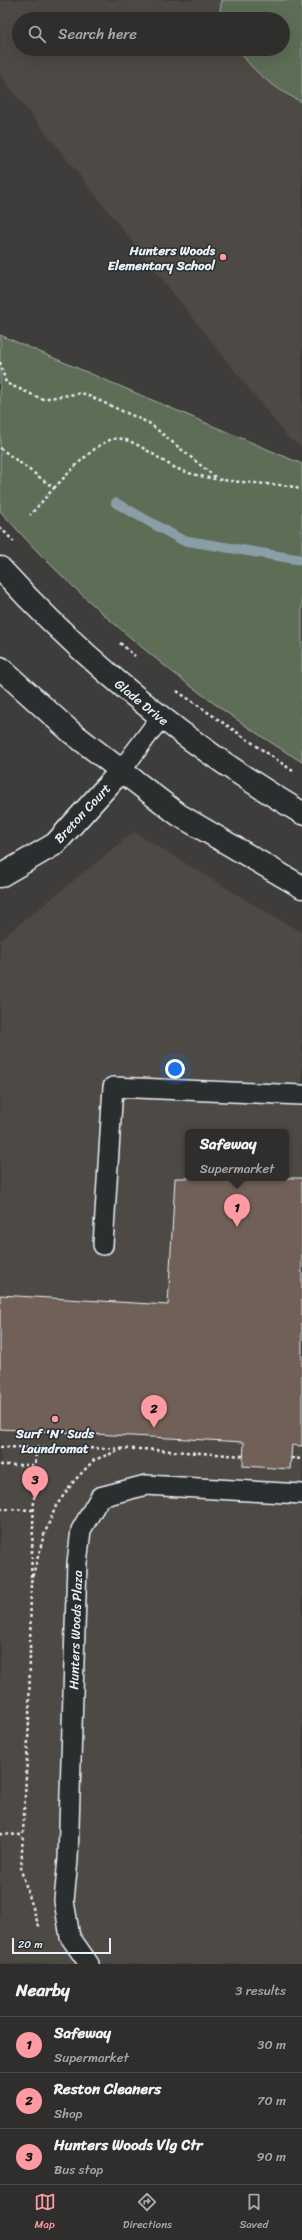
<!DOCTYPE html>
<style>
body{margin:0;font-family:Sriracha,sans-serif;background:#3b3a38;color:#f1f3f6}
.scale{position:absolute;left:12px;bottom:10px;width:99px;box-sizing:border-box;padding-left:4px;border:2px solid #e8f1f8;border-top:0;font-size:11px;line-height:14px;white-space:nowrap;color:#e8f1f8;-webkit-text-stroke:3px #2a2d2e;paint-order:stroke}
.you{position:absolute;left:175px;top:1069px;width:14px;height:14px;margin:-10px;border:3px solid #fff;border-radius:50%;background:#1a73e8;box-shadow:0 0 0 6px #1a73e833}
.badge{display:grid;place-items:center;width:26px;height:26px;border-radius:50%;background:#ff9aa2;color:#111;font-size:13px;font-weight:700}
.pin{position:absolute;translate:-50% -33px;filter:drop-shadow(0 1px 2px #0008)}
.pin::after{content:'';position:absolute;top:21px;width:14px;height:12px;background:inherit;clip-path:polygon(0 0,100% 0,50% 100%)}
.popup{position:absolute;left:185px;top:1129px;width:104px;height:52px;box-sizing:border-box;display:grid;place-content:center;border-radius:6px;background:#2f2e2c;filter:drop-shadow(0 1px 3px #0005);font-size:13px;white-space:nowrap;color:#a7a8a9}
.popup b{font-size:15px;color:#f1f3f6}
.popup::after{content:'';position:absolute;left:50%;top:100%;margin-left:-8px;border:8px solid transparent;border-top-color:#2f2e2c}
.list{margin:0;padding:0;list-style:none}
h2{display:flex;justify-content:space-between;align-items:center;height:52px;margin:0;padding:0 16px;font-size:17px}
h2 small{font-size:13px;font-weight:400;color:#a7a8a9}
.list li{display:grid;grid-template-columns:26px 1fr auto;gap:12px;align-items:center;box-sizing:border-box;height:56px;padding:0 16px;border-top:1px solid #4a4a48}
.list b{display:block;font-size:15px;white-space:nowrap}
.list p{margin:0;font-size:13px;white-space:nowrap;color:#a7a8a9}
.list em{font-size:13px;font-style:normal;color:#a7a8a9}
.icon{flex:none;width:22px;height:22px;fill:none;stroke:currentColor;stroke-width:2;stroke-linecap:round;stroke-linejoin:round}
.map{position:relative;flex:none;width:302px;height:1964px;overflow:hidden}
.search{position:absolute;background:#2f2e2c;box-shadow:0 4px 16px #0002;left:12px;right:12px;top:12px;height:44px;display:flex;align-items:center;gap:10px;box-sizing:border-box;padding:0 14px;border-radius:22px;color:#a7a8a9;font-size:15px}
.sheet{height:220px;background:#2f2e2c}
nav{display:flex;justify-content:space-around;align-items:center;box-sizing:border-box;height:56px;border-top:1px solid #4a4a48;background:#2f2e2c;font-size:11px;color:#a7a8a9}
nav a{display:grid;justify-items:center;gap:2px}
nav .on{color:#ff9aa2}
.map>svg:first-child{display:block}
.built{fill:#4e4844;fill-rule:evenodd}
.green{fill:#5d6d56;stroke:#a2afa7}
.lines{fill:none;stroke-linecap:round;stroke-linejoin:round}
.stream{stroke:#8a9ea7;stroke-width:10}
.building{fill:#716158;stroke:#e8f1f8}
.service-casing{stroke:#e8f1f8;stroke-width:22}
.minor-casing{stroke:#e8f1f8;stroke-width:25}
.tertiary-casing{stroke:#e8f1f8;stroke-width:25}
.path{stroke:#e8f1f8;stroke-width:2.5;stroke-dasharray:3 3;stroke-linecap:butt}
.service{stroke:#2a2d2e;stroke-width:19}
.minor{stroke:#2a2d2e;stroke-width:22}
.tertiary{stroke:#2a2d2e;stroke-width:22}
.poi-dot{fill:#ff9aa2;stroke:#2a2d2e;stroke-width:1.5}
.labels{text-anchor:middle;stroke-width:3;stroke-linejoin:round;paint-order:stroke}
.poi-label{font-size:13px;font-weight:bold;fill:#e8f1f8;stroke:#2a2d2e;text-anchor:end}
.street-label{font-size:13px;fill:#e8f1f8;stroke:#2a2d2e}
</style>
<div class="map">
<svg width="302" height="1964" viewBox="0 0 302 1964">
<rect width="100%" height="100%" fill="#3f3d3b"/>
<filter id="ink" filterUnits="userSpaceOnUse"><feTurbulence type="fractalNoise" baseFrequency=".025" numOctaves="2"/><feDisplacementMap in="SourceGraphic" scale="8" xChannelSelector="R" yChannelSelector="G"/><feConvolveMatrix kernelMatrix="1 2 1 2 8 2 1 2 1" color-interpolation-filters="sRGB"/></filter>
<g filter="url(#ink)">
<g class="built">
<path d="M0 0H302V447L289 439 0 75ZM19 19H283V49H19Z"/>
<path d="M134 832 271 915 302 932V1964H0V940ZM188 1132H286V1178H188Z"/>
</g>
<g class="green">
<path d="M222 0H302V102C279 91 251 72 239 49H283V19H225L220 10Z"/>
<path d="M0 335 302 464V762C213 708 129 641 54 568 35 550 18 530 0 511Z"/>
</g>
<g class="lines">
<polyline class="stream" points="116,503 182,540 302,560"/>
</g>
<polygon class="building" points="175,1178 302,1178 302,1446 292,1445 290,1469 243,1466 244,1442 0,1429 0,1295 168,1305"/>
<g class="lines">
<g class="service-casing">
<g id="service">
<polyline points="120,772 161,717"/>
<polyline points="103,1245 113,1087 302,1095"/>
<polyline points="89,1964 70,1937 64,1901 68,1859 77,1563 81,1530 100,1497 146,1485 302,1494"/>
</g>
</g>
<g class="minor-casing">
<polyline id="minor" points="0,876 55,844 120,772"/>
</g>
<g class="tertiary-casing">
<g id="tertiary">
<path d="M0 568C88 665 189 746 302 813"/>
<polyline points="0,668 71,732 179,815 302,887"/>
</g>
</g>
<g class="path">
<polyline points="0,362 6,383 42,399 82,393 149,423 215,477"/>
<polyline points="0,448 54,488 30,515"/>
<path d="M54 488C68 474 94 444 113 439 130 434 161 462 178 469 212 483 254 482 290 486L302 490"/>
<polyline points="0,527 14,542"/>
<polyline points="120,643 135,656"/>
<polyline points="177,691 293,771"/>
<polyline points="0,1447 142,1449 243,1456"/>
<polyline points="291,1458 302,1459"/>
<polyline points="0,1465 35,1465"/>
<polyline points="0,1509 33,1510"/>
<polyline points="31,1577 36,1447"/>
<polyline points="0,1834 23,1835"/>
<polyline points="39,1927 21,1870 29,1722 31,1582 44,1535 56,1506 74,1481 94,1460 123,1449"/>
</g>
<use href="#service" class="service"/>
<use href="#minor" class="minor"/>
<use href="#tertiary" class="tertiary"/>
</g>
</g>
<g class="poi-dot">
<circle cx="223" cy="257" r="4"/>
<circle cx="55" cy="1419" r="4"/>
</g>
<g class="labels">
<g class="poi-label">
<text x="215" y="255">Hunters Woods<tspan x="215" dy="15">Elementary School</tspan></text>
<text x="55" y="1438" text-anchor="middle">Surf 'N' Suds<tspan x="55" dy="15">Laundromat</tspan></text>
</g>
<g class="street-label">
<text transform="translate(142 702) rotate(39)" y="5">Glade Drive</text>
<text transform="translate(82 813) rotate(-47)" y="5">Breton Court</text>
<text transform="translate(75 1630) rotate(-88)" y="5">Hunters Woods Plaza</text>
</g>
</g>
</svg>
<div class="scale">20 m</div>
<div class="you"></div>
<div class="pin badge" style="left:237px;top:1227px">1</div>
<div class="popup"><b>Safeway</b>Supermarket</div>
<div class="pin badge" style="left:154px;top:1428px">2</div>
<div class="pin badge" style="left:35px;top:1499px">3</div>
<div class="search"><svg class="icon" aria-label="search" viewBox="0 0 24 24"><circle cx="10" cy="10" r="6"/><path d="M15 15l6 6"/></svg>Search here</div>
</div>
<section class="sheet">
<h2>Nearby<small>3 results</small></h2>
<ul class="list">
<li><span class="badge">1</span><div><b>Safeway</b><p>Supermarket</p></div><em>30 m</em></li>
<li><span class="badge">2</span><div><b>Reston Cleaners</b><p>Shop</p></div><em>70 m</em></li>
<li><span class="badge">3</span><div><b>Hunters Woods Vlg Ctr</b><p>Bus stop</p></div><em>90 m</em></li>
</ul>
</section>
<nav>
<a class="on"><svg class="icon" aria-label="map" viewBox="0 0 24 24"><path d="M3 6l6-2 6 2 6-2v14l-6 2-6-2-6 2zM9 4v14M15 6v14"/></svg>Map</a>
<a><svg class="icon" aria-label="directions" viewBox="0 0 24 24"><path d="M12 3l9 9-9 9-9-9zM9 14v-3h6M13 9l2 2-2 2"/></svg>Directions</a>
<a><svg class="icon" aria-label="saved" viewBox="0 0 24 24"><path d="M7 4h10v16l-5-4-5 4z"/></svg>Saved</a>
</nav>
